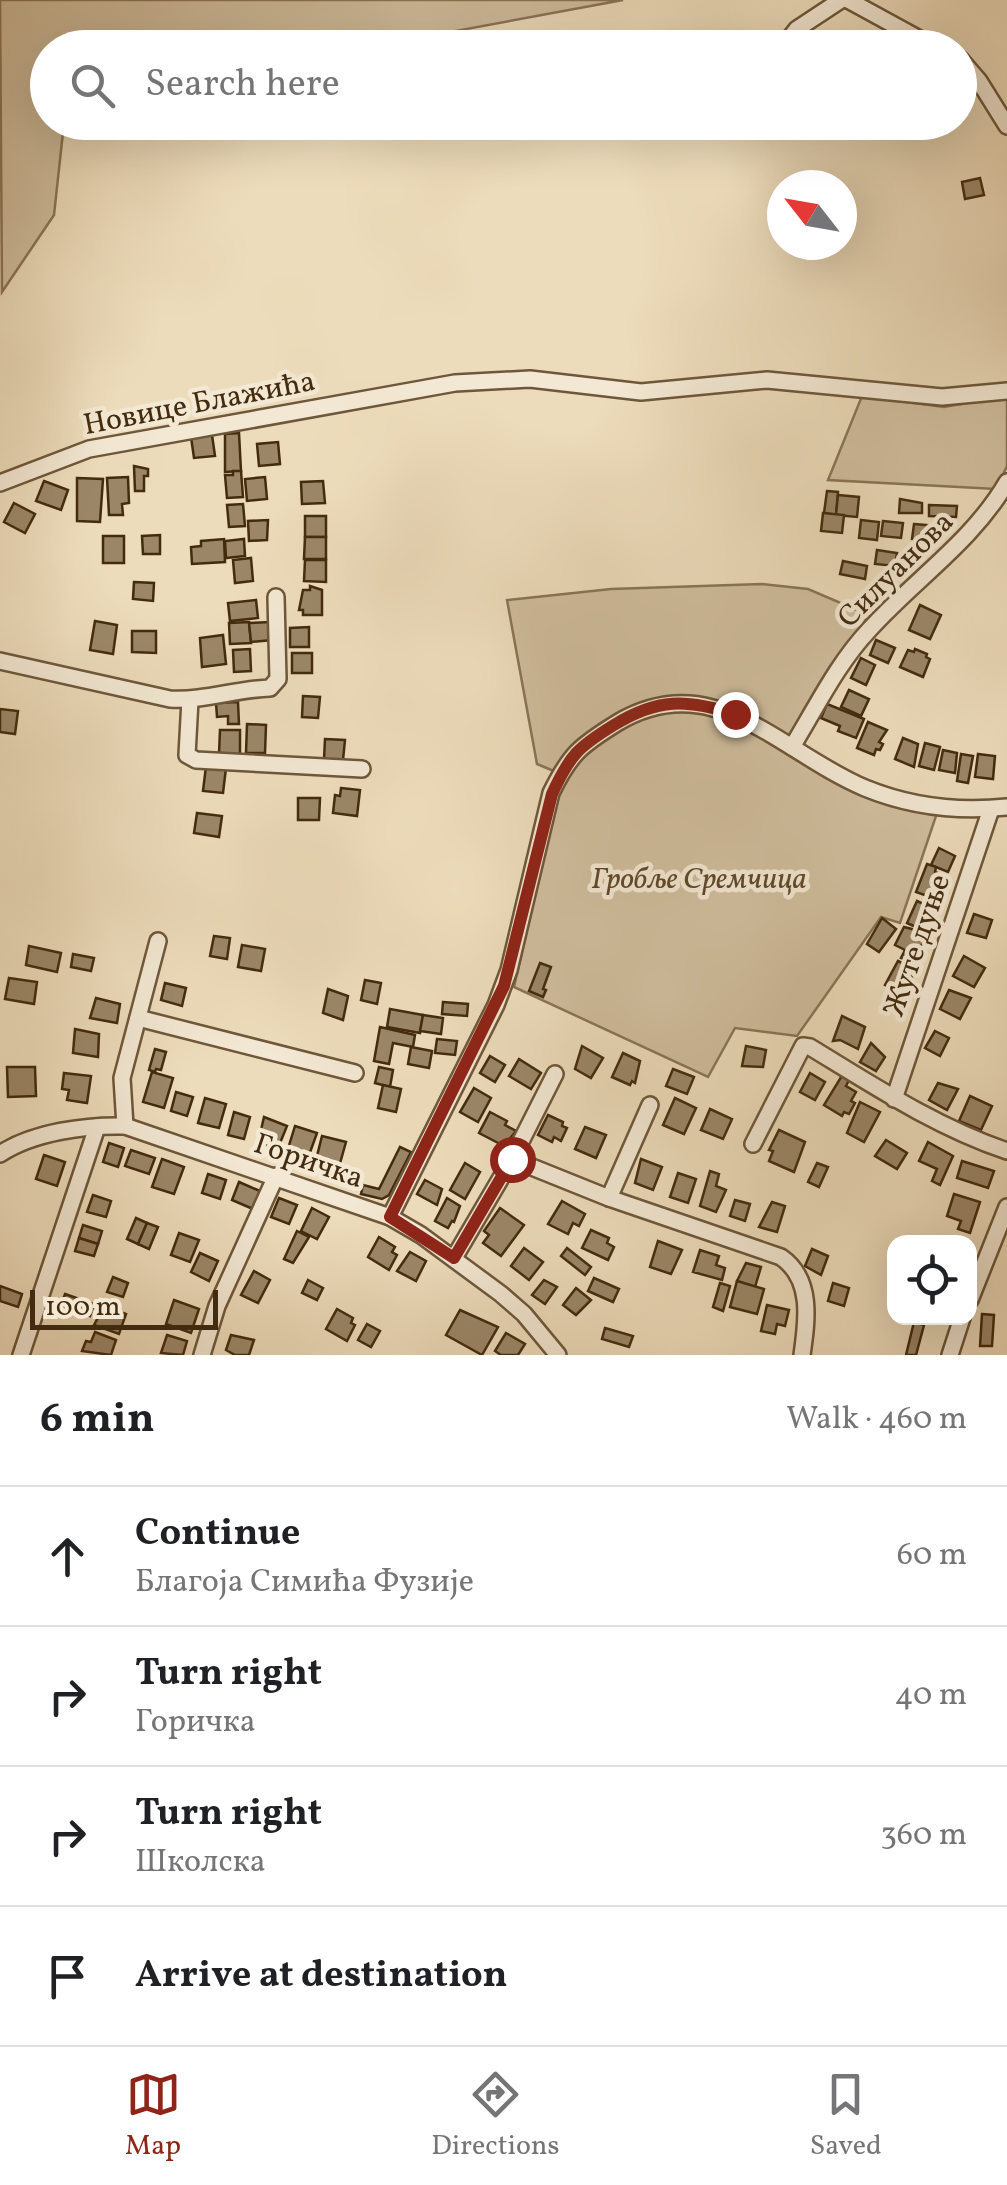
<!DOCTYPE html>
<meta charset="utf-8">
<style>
body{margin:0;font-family:Vollkorn,serif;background:#f6f6f6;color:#202124}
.controls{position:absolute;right:30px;bottom:30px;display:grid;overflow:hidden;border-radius:20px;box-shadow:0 10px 40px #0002}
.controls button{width:90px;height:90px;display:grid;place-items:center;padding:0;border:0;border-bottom:2px solid #e0e0e0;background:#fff;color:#202124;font:50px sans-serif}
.compass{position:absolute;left:767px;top:170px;width:90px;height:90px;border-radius:50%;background:#fff;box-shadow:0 10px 40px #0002;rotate:301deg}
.scale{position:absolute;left:30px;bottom:25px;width:188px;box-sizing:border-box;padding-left:10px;border:5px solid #432b0f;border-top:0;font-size:28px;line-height:35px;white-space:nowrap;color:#432b0f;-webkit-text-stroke:8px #f3e8d3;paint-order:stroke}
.stop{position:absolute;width:30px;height:30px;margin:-22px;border:8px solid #8f2418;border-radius:50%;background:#fff}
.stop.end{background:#8f2418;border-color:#fff;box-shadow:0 2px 10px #0008}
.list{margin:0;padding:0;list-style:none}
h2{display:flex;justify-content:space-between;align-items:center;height:130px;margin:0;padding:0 40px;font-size:42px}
h2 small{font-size:32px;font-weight:400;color:#757577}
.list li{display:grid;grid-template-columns:65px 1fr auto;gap:30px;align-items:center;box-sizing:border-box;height:140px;padding:0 40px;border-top:2px solid #e0e0e0}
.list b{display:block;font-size:38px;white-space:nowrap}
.list p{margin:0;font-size:32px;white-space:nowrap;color:#757577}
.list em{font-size:32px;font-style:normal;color:#757577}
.icon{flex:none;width:55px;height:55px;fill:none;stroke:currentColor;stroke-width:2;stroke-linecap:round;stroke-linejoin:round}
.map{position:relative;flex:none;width:1007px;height:1355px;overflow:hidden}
.search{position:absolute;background:#fff;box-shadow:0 10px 40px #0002;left:30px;right:30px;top:30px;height:110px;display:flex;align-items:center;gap:25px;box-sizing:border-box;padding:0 35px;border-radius:55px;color:#757577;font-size:38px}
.sheet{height:690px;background:#fff}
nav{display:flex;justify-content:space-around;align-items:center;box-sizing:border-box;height:140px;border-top:2px solid #e0e0e0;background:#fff;font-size:28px;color:#757577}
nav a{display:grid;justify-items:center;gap:5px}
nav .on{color:#8f2418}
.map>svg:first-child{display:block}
.green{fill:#d0be9e;stroke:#8a7456;stroke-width:2.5}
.building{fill:#9b8768;stroke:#432b0f;stroke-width:2.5}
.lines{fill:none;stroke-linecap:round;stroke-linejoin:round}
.minor-casing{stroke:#6e573a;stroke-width:20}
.minor{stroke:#f3e8d3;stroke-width:15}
.route{stroke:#8f2418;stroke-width:12}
.labels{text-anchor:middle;stroke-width:9;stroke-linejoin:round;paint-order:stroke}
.street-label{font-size:30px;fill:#432b0f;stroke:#f3e8d3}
.park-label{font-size:30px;font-style:italic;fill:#5f482c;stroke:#f3e8d3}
</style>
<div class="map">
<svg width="1007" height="1355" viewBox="0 0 1007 1355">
<rect width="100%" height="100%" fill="#eddcbb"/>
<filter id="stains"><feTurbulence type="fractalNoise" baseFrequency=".002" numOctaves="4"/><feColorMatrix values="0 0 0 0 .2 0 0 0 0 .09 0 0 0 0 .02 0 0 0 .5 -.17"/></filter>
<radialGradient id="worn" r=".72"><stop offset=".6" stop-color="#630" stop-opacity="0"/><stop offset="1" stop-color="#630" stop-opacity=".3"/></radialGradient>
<g class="green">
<polygon points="0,0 623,0 369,47 48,48 48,122 64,123 54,215 2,292"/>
<polygon points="862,396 944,407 1007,396 1007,466 996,489 828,480"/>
<polygon points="762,584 808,589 869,615 785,750 938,810 900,923 881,917 797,1036 735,1028 708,1077 514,987 557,799 568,777 537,764 507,600 611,589"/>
</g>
<g class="building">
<polygon points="980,178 984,195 965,199 962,182"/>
<polygon points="239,433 241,471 225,472 225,434"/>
<polygon points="212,435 215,456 194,458 191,437"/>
<polygon points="278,442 280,464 259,466 257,444"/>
<polygon points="134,466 148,469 148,476 144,476 144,491 135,491"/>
<polygon points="233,471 241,471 243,497 227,498 225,475 233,475"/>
<polygon points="128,477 129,503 122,504 123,515 109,515 107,478"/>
<polygon points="265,477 267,499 247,501 245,479"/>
<polygon points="77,478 103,479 100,522 77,521"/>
<polygon points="44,481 68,490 61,510 36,501"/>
<polygon points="323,481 325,503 302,504 301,482"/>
<polygon points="827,491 838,492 836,515 824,513"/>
<polygon points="838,495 859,497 857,517 836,515"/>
<polygon points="900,499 922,503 922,513 899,513"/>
<polygon points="14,503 35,514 25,533 4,522"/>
<polygon points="243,504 245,526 229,527 227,505"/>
<polygon points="929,505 957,506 956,517 929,516"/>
<polygon points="823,513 844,515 842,533 821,531"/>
<rect x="305" y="516" width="21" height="21"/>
<polygon points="268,520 267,540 249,541 248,521"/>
<polygon points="861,520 879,522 877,540 859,538"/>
<polygon points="883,521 903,523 901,538 881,536"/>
<polygon points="914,524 937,526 936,542 912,539"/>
<polygon points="160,535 160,554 143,554 142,536"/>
<rect x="103" y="536" width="21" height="27"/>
<polygon points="305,537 326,537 326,559 304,559"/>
<polygon points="224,539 225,562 192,564 191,547 201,546 201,541"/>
<polygon points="244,539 245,556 226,558 225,541"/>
<polygon points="877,550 897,553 895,566 875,564"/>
<polygon points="251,558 253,581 235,583 233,560"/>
<polygon points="305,560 326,560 326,582 304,581"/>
<polygon points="843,561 867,566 865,579 840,574"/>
<polygon points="134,582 154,583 153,601 133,599"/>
<polygon points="310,586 322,590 322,615 303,615 303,610 299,610 303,590 310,590"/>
<polygon points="256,600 258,618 230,621 228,603"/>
<polygon points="920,605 941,615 930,639 909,630"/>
<polygon points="95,621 117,625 113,654 90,650"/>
<polygon points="249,622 251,643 230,644 229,623"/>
<polygon points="271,622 272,640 251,642 249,623"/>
<polygon points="309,627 309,647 290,647 290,628"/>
<polygon points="132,631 156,631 156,653 132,652"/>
<polygon points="223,635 226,664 202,667 200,638"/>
<polygon points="876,640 895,648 888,663 870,655"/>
<polygon points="250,649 251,671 234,672 233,650"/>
<polygon points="915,649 927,654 926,657 930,659 923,677 900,667 908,650 914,652"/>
<rect x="292" y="653" width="20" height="20"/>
<polygon points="861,658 875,665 866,685 851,678"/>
<polygon points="849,690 869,699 861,716 841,707"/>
<polygon points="303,696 320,697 318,718 302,717"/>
<polygon points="238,702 239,724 228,724 228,716 217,717 216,703"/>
<polygon points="827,704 864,719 856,738 838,731 840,726 821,718"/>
<polygon points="0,709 18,711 15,734 0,732"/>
<polygon points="868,722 887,730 879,742 883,744 880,750 876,749 874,755 857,748"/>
<polygon points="247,724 266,725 265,753 246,753"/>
<polygon points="220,730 240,730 240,755 219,754"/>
<polygon points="903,738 918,744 914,767 895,759"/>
<polygon points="325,739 345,740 343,760 324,759"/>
<polygon points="925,743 940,747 934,770 919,766"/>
<polygon points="943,750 957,753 955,773 939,770"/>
<polygon points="961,754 973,756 968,783 957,781"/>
<polygon points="978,754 995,756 993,779 975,777"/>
<polygon points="206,766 226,768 223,793 203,791"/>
<polygon points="341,788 360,790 357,816 333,813 335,795 340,796"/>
<polygon points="298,798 320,798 319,820 298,820"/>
<polygon points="197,813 222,816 219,837 194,833"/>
<polygon points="939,848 955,856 948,872 931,865"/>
<polygon points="927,864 936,867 935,872 940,874 930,897 916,892"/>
<polygon points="917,901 928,906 928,913 935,916 927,932 907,923"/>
<polygon points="974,914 992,920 986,938 967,933"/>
<polygon points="882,918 896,929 879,952 867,944"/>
<polygon points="904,927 912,929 925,938 917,955 920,957 917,963 901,958 905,950 895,945"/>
<polygon points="214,936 230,938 227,959 210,956"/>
<polygon points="242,945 265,949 261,971 238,967"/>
<polygon points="29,946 61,953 57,972 26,965"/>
<polygon points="73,954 94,958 91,971 71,967"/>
<polygon points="964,956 985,968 974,987 953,976"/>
<polygon points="898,961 917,970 901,993 885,985"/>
<polygon points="540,963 551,967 543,989 546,990 543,997 529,991"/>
<polygon points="9,978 37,982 34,1004 5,999"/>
<polygon points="365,980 381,983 377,1004 361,1000"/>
<polygon points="165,983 186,988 182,1006 161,1000"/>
<polygon points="328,989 348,996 343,1020 323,1013"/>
<polygon points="949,990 971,998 960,1019 940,1009"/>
<polygon points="96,998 120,1004 117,1023 90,1018"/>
<polygon points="443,1002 468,1004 467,1016 442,1014"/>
<polygon points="390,1009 423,1015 420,1033 387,1027"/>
<polygon points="423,1015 443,1018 441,1034 420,1031"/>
<polygon points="842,1016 865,1027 858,1049 840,1040 833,1041"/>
<polygon points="380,1027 415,1035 413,1047 393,1043 389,1064 374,1061"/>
<polygon points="75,1029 99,1034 98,1057 73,1053"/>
<polygon points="935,1031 949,1038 940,1056 925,1048"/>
<polygon points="437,1039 457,1041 455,1055 435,1053"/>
<polygon points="871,1043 885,1057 876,1071 860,1062"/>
<polygon points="582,1046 603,1058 591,1078 575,1069"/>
<polygon points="746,1046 766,1050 763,1067 742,1066"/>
<polygon points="411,1047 432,1051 429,1068 408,1064"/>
<polygon points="155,1049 166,1052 161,1070 156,1069 155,1072 149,1070"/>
<polygon points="623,1053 640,1061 635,1083 632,1081 630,1085 612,1077"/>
<polygon points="490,1056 505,1065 495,1082 480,1073"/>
<polygon points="519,1059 541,1073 531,1089 509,1076"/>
<polygon points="7,1067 35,1067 36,1096 8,1097"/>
<polygon points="379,1067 393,1070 390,1087 375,1083"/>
<polygon points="673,1069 694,1077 687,1094 666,1086"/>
<polygon points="152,1072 173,1078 164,1108 143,1102"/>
<polygon points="64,1073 91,1076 87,1103 67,1100 69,1090 62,1089"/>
<polygon points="810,1073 825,1082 815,1100 800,1092"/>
<polygon points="843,1074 850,1078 846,1086 856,1092 851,1101 855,1103 849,1114 844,1112 842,1116 824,1105"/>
<polygon points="938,1083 958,1089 947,1110 929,1100"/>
<polygon points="383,1085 401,1089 396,1112 378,1108"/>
<polygon points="474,1088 491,1098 478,1122 460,1112"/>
<polygon points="176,1092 193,1097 187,1116 171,1111"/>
<polygon points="970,1096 992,1106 981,1130 959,1121"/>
<polygon points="205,1098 226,1104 219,1128 198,1123"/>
<polygon points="675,1098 696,1108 684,1134 663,1125"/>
<polygon points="860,1102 880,1112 864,1142 847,1133"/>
<polygon points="710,1109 732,1119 723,1139 701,1130"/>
<polygon points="234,1112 250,1117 244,1139 228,1135"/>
<polygon points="490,1112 507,1121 505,1125 516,1131 504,1146 479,1133"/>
<polygon points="548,1115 563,1122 562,1126 567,1128 561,1141 554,1137 552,1142 538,1135"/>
<polygon points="264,1117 287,1126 278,1148 258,1143"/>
<polygon points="295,1126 317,1133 308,1158 287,1152"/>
<polygon points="585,1127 606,1135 596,1158 575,1149"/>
<polygon points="779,1130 805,1142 794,1172 769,1161 773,1151 769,1150"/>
<polygon points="322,1136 346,1142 339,1167 316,1160"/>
<polygon points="886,1140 907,1153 897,1169 875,1156"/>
<polygon points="928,1142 953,1156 940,1185 932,1181 937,1169 919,1161"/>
<polygon points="109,1143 124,1148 118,1167 103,1162"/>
<polygon points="400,1147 411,1152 389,1195 382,1199 361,1194 363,1185 379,1189"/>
<polygon points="131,1150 155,1158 149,1174 125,1166"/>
<polygon points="44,1155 65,1162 57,1186 36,1179"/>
<polygon points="162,1159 184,1167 174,1194 152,1187"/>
<polygon points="641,1159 662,1167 653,1190 635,1183"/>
<polygon points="962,1161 994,1171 988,1188 957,1178"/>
<polygon points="465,1163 480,1172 465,1199 450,1190"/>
<polygon points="817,1163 828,1167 819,1187 808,1182"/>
<polygon points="710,1171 719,1174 716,1186 726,1190 716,1212 700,1206"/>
<polygon points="678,1173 696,1179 688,1203 670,1197"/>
<polygon points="208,1174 226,1180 220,1199 202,1193"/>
<polygon points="425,1180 442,1189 437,1205 417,1194"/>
<polygon points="239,1182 260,1191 253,1209 232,1200"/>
<polygon points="954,1194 980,1202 970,1233 958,1229 961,1221 947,1216"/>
<polygon points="93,1195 111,1201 106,1217 87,1212"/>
<polygon points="279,1198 297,1205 289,1224 271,1217"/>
<polygon points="447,1198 460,1206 454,1222 452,1221 448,1228 435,1221"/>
<polygon points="735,1200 750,1204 745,1221 730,1216"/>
<polygon points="562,1201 585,1214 579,1226 573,1223 568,1234 548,1224"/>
<polygon points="772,1202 785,1206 777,1232 759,1227"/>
<polygon points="312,1208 329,1217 317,1239 301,1231"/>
<polygon points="500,1208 524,1225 501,1256 483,1243 489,1235 484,1231"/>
<polygon points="136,1218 147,1223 138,1244 127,1239"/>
<polygon points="147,1223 158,1227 149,1249 138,1244"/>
<polygon points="83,1225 102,1231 98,1244 79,1238"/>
<polygon points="591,1230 609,1238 607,1243 614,1247 608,1260 582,1248"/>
<polygon points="297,1231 309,1237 293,1263 284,1259"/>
<polygon points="179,1233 199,1240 190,1262 171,1255"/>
<polygon points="379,1237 395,1247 392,1252 397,1255 389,1270 368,1257"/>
<polygon points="79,1238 98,1244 94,1256 75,1251"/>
<polygon points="658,1241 682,1250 671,1274 650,1267"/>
<polygon points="524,1248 543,1262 529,1280 511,1266"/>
<polygon points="567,1248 591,1267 585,1275 561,1256"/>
<polygon points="812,1249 828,1256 821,1275 805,1266"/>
<polygon points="700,1250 719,1256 716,1265 725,1268 722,1280 693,1272"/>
<polygon points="410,1252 426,1261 416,1281 397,1271"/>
<polygon points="200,1253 218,1261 209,1281 191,1272"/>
<polygon points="746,1263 761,1267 755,1287 737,1281"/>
<polygon points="254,1271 270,1280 258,1303 241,1295"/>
<polygon points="113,1277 128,1283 123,1297 107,1292"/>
<polygon points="594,1278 619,1289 613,1302 588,1291"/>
<polygon points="308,1280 323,1288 317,1300 302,1293"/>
<polygon points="544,1280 557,1287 545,1304 532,1295"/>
<polygon points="737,1281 764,1289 757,1314 730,1307"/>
<polygon points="720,1283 730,1286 723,1311 713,1307"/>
<polygon points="833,1283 849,1288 844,1306 828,1301"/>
<polygon points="0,1286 22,1294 18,1307 0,1301"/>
<polygon points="576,1288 591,1300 576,1315 563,1305"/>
<polygon points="65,1294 94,1304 90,1316 61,1305"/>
<polygon points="174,1300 199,1309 191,1333 166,1324"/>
<polygon points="767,1305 789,1310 785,1326 777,1324 775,1334 761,1331"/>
<polygon points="104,1306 126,1314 119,1334 94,1325"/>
<polygon points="337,1309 353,1318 351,1323 355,1325 347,1341 326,1329"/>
<polygon points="460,1310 498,1327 482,1355 446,1335"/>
<polygon points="982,1314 994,1315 992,1346 980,1346"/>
<polygon points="914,1322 924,1325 916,1355 906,1355"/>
<polygon points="367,1324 380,1331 371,1347 358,1340"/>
<polygon points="605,1328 633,1336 629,1347 602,1339"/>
<polygon points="95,1332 116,1340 111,1355 82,1351 86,1341 91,1342"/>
<polygon points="506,1333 525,1344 518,1355 501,1355 495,1351"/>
<polygon points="167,1335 187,1341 183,1355 161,1353"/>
<polygon points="231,1335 254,1340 249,1355 235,1355 226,1350"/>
</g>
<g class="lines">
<g class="minor-casing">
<g id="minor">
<polyline points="848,0 936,48"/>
<polyline points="782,48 797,29 841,0"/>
<polyline points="960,59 979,81 1007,126"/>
<polyline points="0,483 89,449 455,383 530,379 641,392 767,380 942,397 1007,391"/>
<path d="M0 661 170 699C204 701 236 689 270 688L278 679 276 597"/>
<polyline points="190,700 187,755 196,760 362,769"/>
<path d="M792 747C816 708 837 664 869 630 915 579 972 542 1007 482"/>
<polyline points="138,1018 355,1073"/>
<polyline points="894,1099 991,809"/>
<polyline points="125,1126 122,1078 158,941"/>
<path d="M753 1144 803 1046 810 1047C874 1086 936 1127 1007 1151"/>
<path d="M0 1154C33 1132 86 1125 125 1126L390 1217 421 1235 501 1294 524 1314 558 1355"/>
<polyline points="512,1159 555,1074"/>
<polyline points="609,1198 650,1105"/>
<path d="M390 1217 496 1005 509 970 551 793C570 754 580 746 617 723 714 665 781 753 865 788 909 806 959 812 1007 807"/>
<path d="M454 1258 512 1159 609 1198 781 1257C813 1279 807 1320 802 1355"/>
<polyline points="970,1300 1007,1207"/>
<polyline points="21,1355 97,1127"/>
<polyline points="202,1355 217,1306 276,1176"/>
<polyline points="950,1355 962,1318"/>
</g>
</g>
<use href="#minor" class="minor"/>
</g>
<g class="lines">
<path class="route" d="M512 1159 454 1258 390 1217 504 986 552 794C570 755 578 747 614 725 658 698 686 699 735 714"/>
</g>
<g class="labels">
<g class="street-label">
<text transform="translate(199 402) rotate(-11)" y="10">Новице Блажића</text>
<text transform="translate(895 569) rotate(-45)" y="10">Силуанова</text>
<text transform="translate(916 945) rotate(-71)" y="10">Жуте дуње</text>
<text transform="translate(309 1160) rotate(19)" y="10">Горичка</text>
</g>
<g class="park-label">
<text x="699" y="888">Гробље Сремчица</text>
</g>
</g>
<rect width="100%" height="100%" filter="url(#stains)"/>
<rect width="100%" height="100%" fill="url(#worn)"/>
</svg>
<div class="controls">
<button><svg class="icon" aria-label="locate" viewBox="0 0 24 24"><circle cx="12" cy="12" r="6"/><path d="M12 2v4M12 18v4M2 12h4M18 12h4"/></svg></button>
</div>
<svg class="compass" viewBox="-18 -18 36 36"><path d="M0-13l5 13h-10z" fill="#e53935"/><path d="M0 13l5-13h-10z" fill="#757577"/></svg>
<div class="scale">100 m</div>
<div class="stop" style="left:512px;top:1159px"></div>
<div class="stop end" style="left:735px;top:714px"></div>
<div class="search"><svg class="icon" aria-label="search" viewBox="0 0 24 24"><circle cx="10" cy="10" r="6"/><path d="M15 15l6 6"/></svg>Search here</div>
</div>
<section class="sheet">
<h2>6 min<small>Walk · 460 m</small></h2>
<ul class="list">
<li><svg class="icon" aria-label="ahead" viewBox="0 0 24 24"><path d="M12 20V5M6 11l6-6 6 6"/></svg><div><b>Continue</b><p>Благоја Симића Фузије</p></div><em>60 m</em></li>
<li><svg class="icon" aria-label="right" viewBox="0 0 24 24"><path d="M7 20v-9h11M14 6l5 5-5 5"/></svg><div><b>Turn right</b><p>Горичка</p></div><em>40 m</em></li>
<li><svg class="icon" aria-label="right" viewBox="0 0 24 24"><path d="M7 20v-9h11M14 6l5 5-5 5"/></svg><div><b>Turn right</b><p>Школска</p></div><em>360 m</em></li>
<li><svg class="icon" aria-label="arrive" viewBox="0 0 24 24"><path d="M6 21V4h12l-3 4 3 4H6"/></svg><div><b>Arrive at destination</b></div></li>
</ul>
</section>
<nav>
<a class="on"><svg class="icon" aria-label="map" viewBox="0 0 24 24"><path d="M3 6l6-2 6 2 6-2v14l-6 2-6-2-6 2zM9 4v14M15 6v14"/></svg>Map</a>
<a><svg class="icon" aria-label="directions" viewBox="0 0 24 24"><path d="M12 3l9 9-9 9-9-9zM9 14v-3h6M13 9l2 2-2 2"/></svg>Directions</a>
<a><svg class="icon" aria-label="saved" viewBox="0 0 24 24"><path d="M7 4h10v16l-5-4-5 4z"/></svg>Saved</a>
</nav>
